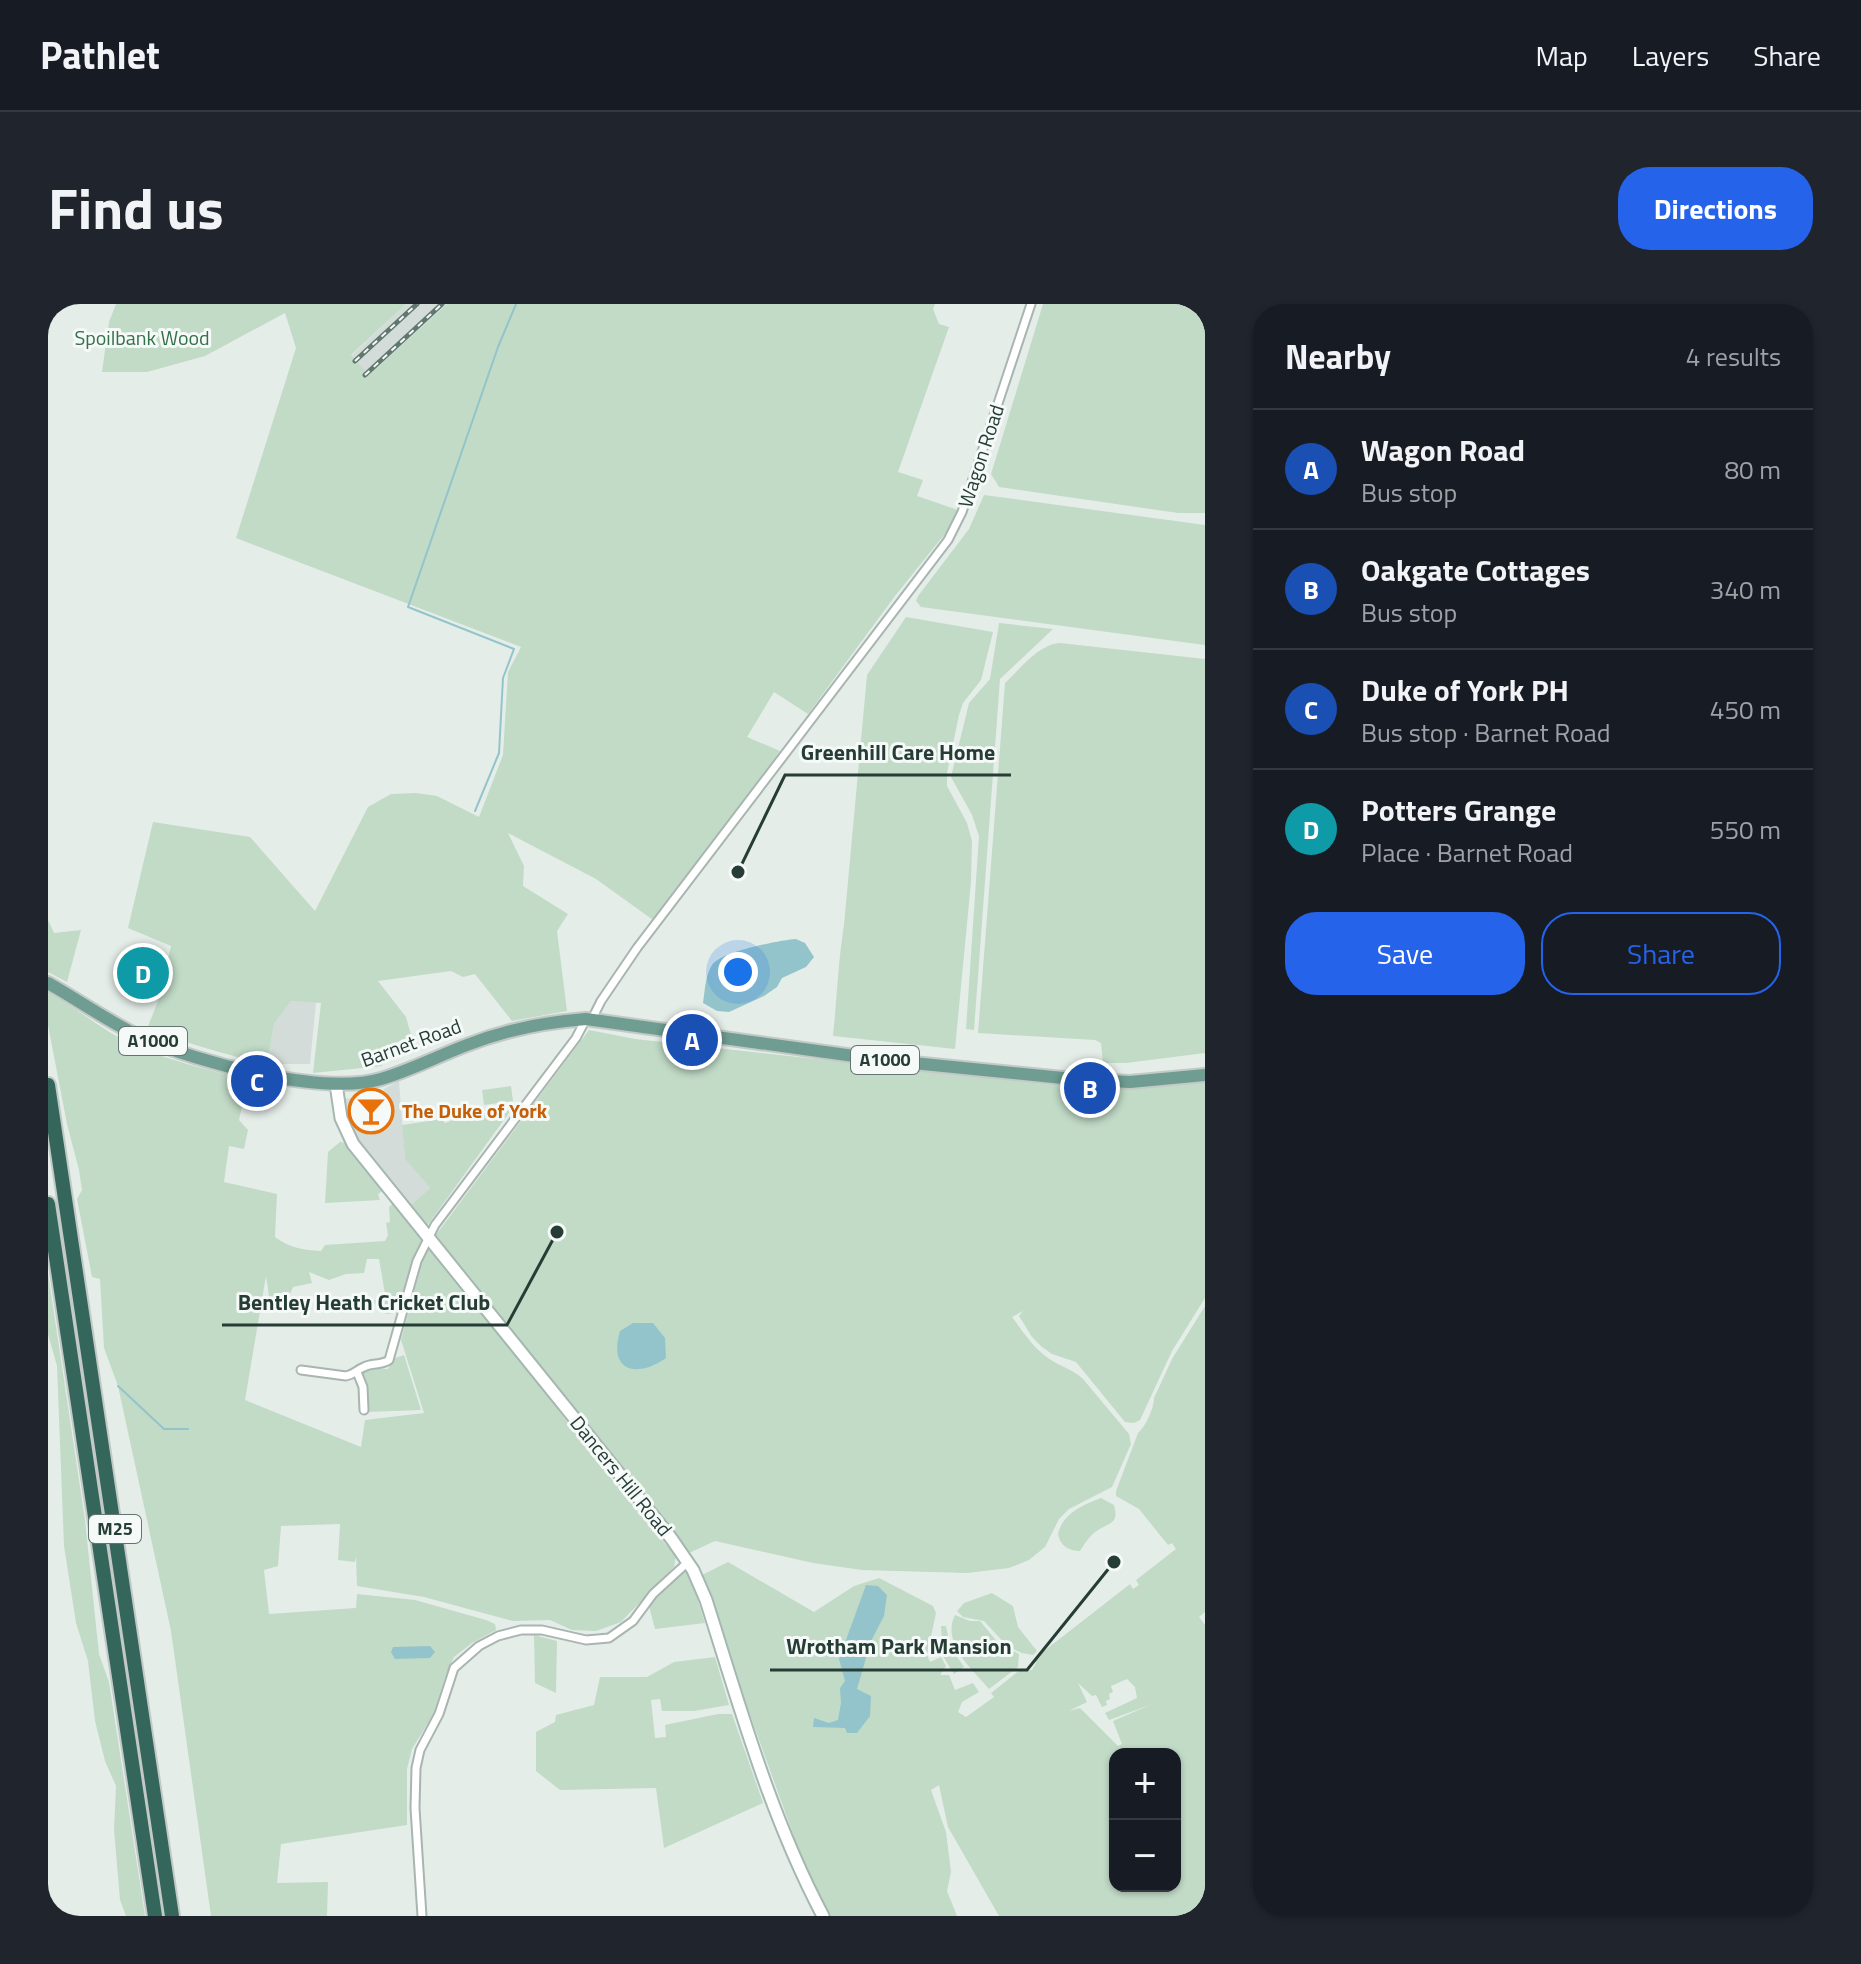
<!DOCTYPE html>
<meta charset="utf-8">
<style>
body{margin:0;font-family:"Titillium Web",sans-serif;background:#20242c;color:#f1f3f6}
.controls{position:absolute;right:24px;bottom:24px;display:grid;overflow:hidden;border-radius:16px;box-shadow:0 2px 6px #0004}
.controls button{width:72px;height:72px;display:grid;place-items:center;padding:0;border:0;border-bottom:2px solid #363941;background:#171b24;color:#f1f3f6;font:40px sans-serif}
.you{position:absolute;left:690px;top:668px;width:28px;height:28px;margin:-20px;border:6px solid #fff;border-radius:50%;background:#1a73e8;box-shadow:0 0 0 12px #1a73e833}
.badge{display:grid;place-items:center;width:52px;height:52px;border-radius:50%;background:#2563eb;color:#fff;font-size:26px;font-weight:700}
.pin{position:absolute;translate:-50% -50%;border:4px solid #fff;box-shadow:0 2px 8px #0006}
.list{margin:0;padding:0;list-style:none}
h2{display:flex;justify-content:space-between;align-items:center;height:104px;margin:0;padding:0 32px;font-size:34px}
h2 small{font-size:26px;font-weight:400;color:#9ea1a6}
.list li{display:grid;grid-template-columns:52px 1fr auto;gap:24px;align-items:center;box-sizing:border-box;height:120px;padding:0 32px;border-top:2px solid #363941}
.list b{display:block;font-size:30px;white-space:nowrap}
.list p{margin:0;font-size:26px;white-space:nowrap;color:#9ea1a6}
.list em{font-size:26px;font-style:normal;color:#9ea1a6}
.actions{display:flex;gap:16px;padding:24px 32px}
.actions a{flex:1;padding:18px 0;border:2px solid #2563eb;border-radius:32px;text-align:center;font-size:28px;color:#2563eb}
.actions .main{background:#2563eb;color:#fff}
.map{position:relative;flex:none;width:1157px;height:1612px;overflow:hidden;border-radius:32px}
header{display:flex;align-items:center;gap:48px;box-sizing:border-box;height:112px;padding:0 40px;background:#171b24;border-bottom:2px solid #363941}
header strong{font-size:38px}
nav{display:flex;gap:44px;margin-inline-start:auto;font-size:28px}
.intro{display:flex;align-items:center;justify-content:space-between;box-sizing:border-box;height:192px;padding:0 48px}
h1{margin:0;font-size:56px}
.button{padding:20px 36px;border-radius:32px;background:#2563eb;color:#fff;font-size:28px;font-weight:700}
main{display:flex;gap:48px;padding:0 48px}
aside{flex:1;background:#171b24;border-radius:32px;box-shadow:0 2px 6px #0004}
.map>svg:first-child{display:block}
.built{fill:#d3dcd8}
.green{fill:#c1dbc7;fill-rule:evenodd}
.water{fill:#94c4cb}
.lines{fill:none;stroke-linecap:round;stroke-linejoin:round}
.stream{stroke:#94c4cb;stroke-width:2}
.street-casing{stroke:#a8b5b0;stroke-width:11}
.secondary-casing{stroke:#a5b7b1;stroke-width:15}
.primary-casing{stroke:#c2c9c7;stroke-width:16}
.highway-casing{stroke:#c2c9c7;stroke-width:18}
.street{stroke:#fff;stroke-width:7}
.secondary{stroke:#fff;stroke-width:11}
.primary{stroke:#6f9d91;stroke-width:12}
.highway{stroke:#35665b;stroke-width:14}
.rail-casing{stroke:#617871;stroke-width:5}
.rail{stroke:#f5f9f7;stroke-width:2;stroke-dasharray:6;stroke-linecap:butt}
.labels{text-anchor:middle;stroke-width:6;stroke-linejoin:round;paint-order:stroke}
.shield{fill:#f5f9f7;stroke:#647570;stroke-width:2}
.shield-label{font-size:18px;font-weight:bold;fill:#263d36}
.park-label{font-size:20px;fill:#34704a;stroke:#f5f9f7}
.street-label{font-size:20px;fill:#263d36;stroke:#f5f9f7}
.food-label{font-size:20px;font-weight:bold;fill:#c56008;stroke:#f5f9f7;text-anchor:start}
.leader{fill:none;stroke:#263d36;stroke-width:3}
.callout-dot{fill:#263d36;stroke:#f5f9f7;stroke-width:3}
.callout-label{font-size:22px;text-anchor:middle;font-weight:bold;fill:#263d36;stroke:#f5f9f7;stroke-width:6;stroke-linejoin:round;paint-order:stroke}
</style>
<header>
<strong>Pathlet</strong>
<nav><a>Map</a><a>Layers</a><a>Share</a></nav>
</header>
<div class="intro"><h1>Find us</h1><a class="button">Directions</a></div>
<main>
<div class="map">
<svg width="1157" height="1612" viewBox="0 0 1157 1612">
<rect width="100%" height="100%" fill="#e5ede9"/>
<g class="built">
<polygon points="358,0 399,0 321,71 303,52"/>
<polygon points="243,697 268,698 262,760 219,760 226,720"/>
<polygon points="351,777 357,855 382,884 362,902 299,821 295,795 334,791 336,785"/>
</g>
<g class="green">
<path d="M68 0H358L303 51 321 71 399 0H887L885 5 891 20 901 23 850 168 875 176 869 192 910 206 904 221 847 292 760 410 726 388 699 433 732 447 675 528 605 616 548 575 460 529 476 562 475 582 520 610 509 627 519 707 464 717 427 670 415 673 403 667 330 677 358 713 364 734 349 738 332 754 334 762 265 769 273 699 243 697 226 720 219 760C178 751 139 739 99 725L110 697 123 642 80 624 105 518 202 533 267 607 320 503 343 490 368 489 389 492 431 513 455 451 460 368 473 343 188 234 248 44 237 9 157 52 99 68H54L61 18Z"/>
<polygon points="995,0 1157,0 1157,209 1130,209 951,183 943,170"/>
<polygon points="936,191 1157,221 1157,341 873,303 868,297 870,292 921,225"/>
<path d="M858 313 945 328 933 376 915 399 911 411 899 469V482L919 519 924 537 923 578 907 745 785 732C789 694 790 658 796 621L819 371Z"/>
<polygon points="951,319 1005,325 952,375 926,726 918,725 931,532 924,511 903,473 921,399 942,375"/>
<path d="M1012 339 1157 355V749L1078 759H1055L1053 739 1047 736 930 729 957 379C972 365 991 340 1012 339Z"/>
<polygon points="0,616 6,629 33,626 19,678 0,668"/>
<path d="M0 688C22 700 42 716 63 729 104 753 154 764 200 776L191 816 200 826 196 845 181 842 176 878 229 890 227 933C242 944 255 946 273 947L277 941 337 937 340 931 338 919 342 918 341 903 347 898 376 932 371 941 353 1008 338 1010 324 998 337 990 331 955H319L316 969 298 970 281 976 261 968 264 979 245 983 240 995 223 1005 218 972 197 1096 313 1143 317 1116 376 1109 353 1036 376 950 383 942 579 1195 628 1252 626 1263 573 1318 548 1327 524 1326 502 1316 465 1317 376 1293 309 1282 308 1252 307 1258 290 1256 292 1220 233 1222 230 1262 216 1266 221 1310 308 1304 309 1290 367 1296 438 1316 447 1320 448 1326 424 1339 406 1353 397 1373 385 1411 364 1445 359 1465V1521L233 1540 229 1579 280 1578 279 1612H163L123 1327 70 1082 56 1044 52 975 44 973 29 895 34 886 31 866 19 820 0 721Z"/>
<path d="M541 726 587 735 1022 783 1061 785 1157 778V994L1124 1047 1092 1116 1086 1119 1077 1118 1028 1058 1004 1050 994 1043 984 1033 971 1012 975 1007 964 1013C976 1029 986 1045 1003 1056 1014 1063 1026 1066 1035 1075L1081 1130 1083 1140 1064 1183 1021 1205 1011 1215 997 1243 981 1256 961 1264 919 1269 814 1266 765 1259 667 1237 641 1249 621 1220 387 932Z"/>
<polygon points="463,782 465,797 436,801 434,786"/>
<polygon points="463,806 379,922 362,902 382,884 357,855 354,821 394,815 397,819 415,812"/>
<polygon points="292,838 299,839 336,886 330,890 332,896 277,899 280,848"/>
<polygon points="0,969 37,1216 51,1350 61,1378 97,1612 78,1612 72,1596 66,1526 68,1482 57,1457 47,1417 40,1357 28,1319 16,1242 9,1062 0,1030"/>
<path d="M1157 1002V1308L1151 1313 1157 1321V1612H951L900 1523 891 1481 883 1486 898 1528 903 1568 899 1587 909 1612H782L758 1566 652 1272 680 1258 766 1308 806 1282 831 1274 885 1302 888 1309 879 1351 882 1358 893 1353 898 1362 892 1371H901L907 1386 925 1379 931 1388 914 1398 910 1408 918 1413 946 1393 943 1389 972 1366H984L988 1359 987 1354 1082 1280 1085 1285 1091 1281 1088 1276 1128 1245 1124 1239 1120 1241 1091 1205 1068 1192V1187L1090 1129C1098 1122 1106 1104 1106 1094L1124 1055ZM1079 1375 1087 1383 1089 1394 1057 1409 1061 1416 1102 1401 1065 1417 1074 1440 1070 1442 1032 1404 1021 1407 1039 1398 1030 1379 1044 1392 1048 1391 1054 1403 1059 1401 1058 1397 1062 1395 1061 1390 1065 1388 1063 1382ZM1067 1450H1127V1582H1067Z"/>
<polygon points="356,1051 373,1106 319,1108 315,1068 319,1064 340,1065 347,1054"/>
<path d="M1053 1194 1066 1201C1071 1219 1063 1218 1050 1226 1042 1231 1037 1239 1032 1247 1021 1247 1012 1242 1010 1230 1015 1209 1035 1201 1053 1194Z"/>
<polygon points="637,1267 643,1274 657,1319 607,1325 601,1302 613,1287"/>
<polygon points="944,1289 965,1302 970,1323 989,1347 985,1351 974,1349 959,1342 936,1317 915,1313 909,1307 916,1299"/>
<path d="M907 1311 922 1317H932L951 1340 971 1350 970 1363 941 1385C924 1365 893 1339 907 1311Z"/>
<polygon points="893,1322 898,1322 902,1342 916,1363 906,1370 890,1344 894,1339"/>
<polygon points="486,1331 509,1337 508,1389 487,1379"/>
<polygon points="667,1353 681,1401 646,1407 614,1407 612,1395 603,1396 607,1434 618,1433 617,1421 670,1410 684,1410 715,1499 616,1544 608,1484 512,1486 488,1467 488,1428 507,1418 508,1411 546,1401 552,1373 599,1373 626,1358"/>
</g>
<g class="water">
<path d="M748 635 757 639 766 653 758 663 734 674 729 683 716 692 681 708 669 707 655 699C657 687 657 672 664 661 672 648 732 636 748 635Z"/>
<path d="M585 1019H605L617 1034 618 1054C588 1075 560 1067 572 1027Z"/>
<polygon points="818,1281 830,1282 839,1291 836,1312 823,1337 809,1385 823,1392 822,1412 809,1429 799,1429 797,1424 765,1423 766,1414 781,1419 790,1416 793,1399 792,1384 797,1377 791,1355"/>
<polygon points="382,1342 387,1348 382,1354 347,1355 343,1348 345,1343"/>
</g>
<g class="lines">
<g class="stream">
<polyline points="427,507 451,449 455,374 466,345 360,303 450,43 468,0"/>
<polyline points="70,1082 116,1125 140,1125"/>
</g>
<g class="street-casing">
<g id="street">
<polyline points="544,715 553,697 589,644 900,236 914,208 983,0"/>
<path d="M253 1066 298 1072C307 1070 308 1066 316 1063 324 1058 333 1062 341 1056L369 957 387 921 528 734 538 715"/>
<polyline points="309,1068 315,1083 316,1106"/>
<polyline points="374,1612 367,1504 368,1464 372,1446 391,1410 406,1364 431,1342 450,1332 473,1326 494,1326 538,1336 561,1334 585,1317 605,1290 640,1258"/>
</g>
</g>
<g class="secondary-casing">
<path id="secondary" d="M288 780 293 814 305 840 623 1234 645 1266 658 1296C692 1403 722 1512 775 1612"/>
</g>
<g class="primary-casing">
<path id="primary" d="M0 679C32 697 62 719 95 734 151 759 275 792 333 775 363 766 390 752 419 741 457 726 497 718 538 715L835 756 1025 775 1082 778 1157 771"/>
</g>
<g class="highway-casing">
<g id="highway">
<polyline points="0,781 124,1612"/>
<polyline points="0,900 107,1612"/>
</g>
</g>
<use href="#street" class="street"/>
<use href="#secondary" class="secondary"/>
<use href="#primary" class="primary"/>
<use href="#highway" class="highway"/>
<g class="rail-casing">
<g id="rail">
<polyline points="307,57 369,0"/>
<polyline points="317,71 394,0"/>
</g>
</g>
<use href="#rail" class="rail"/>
</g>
<defs>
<g id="bar-ring" transform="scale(2.3)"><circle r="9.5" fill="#f5f9f7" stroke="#e8710a" stroke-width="1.5"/><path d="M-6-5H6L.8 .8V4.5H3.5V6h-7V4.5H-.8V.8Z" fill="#e8710a"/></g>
</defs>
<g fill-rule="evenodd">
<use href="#bar-ring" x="323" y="807"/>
</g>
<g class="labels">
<g class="shield">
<rect x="71" y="723" width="68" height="28" rx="6"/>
<rect x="803" y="742" width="68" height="28" rx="6"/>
<rect x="41" y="1211" width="52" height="28" rx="6"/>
</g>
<g class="shield-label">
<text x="105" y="743">A1000</text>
<text x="837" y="762">A1000</text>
<text x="67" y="1231">M25</text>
</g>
<g class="park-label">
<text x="94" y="41">Spoilbank Wood</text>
</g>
<g class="street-label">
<text transform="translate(933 152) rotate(-72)" y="7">Wagon Road</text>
<text transform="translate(363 739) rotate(-20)" y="7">Barnet Road</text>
<text transform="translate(573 1172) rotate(51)" y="7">Dancers Hill Road</text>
</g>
<g class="food-label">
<text x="354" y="814">The Duke of York</text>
</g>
</g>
<path class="leader" d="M690 568L737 471H963M509 928L459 1021H174M1066 1258L979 1366H722"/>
<g class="callout-dot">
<circle cx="690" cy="568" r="8"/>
<circle cx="509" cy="928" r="8"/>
<circle cx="1066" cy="1258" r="8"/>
</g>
<g class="callout-label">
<text x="850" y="456">Greenhill Care Home</text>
<text x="316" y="1006">Bentley Heath Cricket Club</text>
<text x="851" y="1350">Wrotham Park Mansion</text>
</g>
</svg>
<div class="controls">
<button>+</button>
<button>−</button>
</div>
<div class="you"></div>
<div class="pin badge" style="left:644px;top:736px;background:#1a4fb4">A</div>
<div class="pin badge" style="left:1042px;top:784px;background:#1a4fb4">B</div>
<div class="pin badge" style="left:209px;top:777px;background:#1a4fb4">C</div>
<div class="pin badge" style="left:95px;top:669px;background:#0f9aa8">D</div>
</div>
<aside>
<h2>Nearby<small>4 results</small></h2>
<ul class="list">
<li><span class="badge" style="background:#1a4fb4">A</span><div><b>Wagon Road</b><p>Bus stop</p></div><em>80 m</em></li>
<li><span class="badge" style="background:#1a4fb4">B</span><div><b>Oakgate Cottages</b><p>Bus stop</p></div><em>340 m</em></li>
<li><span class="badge" style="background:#1a4fb4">C</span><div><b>Duke of York PH</b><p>Bus stop · Barnet Road</p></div><em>450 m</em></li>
<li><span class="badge" style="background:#0f9aa8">D</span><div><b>Potters Grange</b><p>Place · Barnet Road</p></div><em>550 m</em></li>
</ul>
<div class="actions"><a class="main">Save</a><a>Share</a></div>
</aside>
</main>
